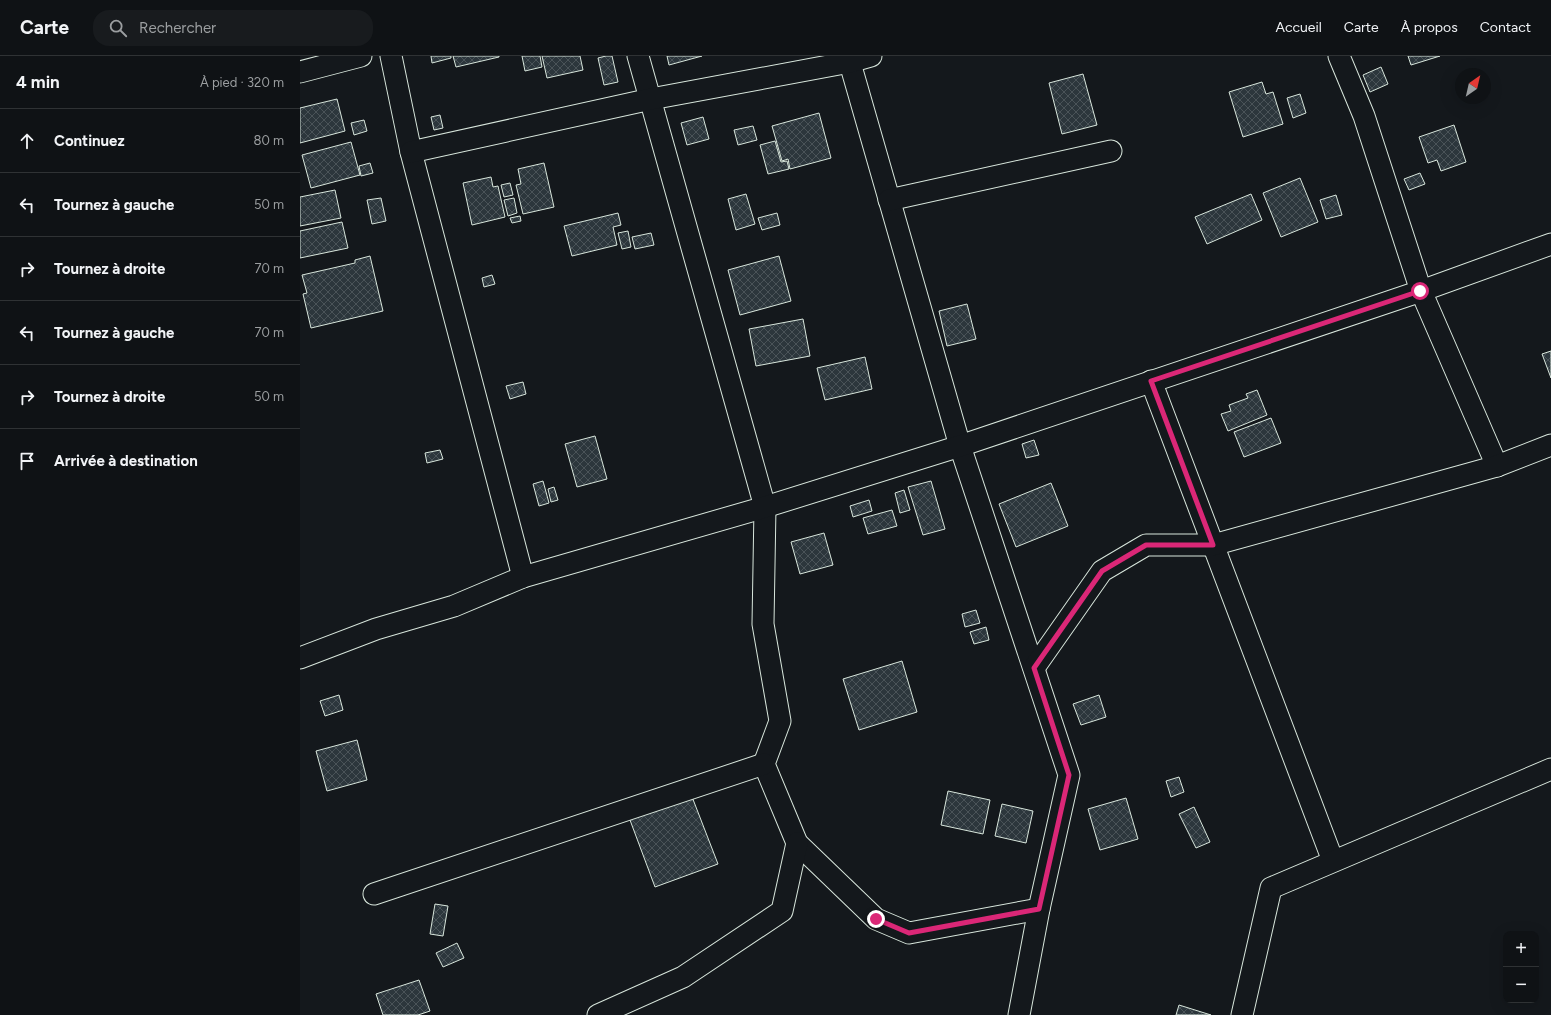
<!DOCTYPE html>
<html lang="fr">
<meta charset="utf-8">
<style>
body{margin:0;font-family:Figtree,sans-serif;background:#181b1e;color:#f1f3f6}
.controls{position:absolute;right:12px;bottom:12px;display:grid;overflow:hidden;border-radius:8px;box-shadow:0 4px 16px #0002}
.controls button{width:36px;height:36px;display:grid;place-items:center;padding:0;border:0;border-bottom:1px solid #2f3234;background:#0f1215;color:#f1f3f6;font:20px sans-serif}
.compass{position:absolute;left:1155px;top:12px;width:36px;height:36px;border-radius:50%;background:#0f1215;box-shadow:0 4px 16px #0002;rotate:34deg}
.stop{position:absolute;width:12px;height:12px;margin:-9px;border:3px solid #db2777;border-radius:50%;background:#fff}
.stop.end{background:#db2777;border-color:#fff;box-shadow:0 1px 4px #0008}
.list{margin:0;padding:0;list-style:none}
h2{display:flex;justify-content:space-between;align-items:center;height:52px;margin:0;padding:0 16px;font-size:17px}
h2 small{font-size:13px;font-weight:400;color:#9b9ea0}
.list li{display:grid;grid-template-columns:26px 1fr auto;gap:12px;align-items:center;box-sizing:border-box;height:64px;padding:0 16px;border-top:1px solid #2f3234}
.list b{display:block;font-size:15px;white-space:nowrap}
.list em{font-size:13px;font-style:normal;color:#9b9ea0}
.icon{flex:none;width:22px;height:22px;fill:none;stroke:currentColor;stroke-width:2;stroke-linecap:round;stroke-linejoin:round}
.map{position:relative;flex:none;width:1251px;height:959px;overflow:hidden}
header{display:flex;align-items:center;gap:24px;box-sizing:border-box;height:56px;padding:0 20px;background:#0f1215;border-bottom:1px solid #2f3234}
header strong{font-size:19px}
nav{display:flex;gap:22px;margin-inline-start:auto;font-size:14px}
.search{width:280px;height:36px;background:#181b1e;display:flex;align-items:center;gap:10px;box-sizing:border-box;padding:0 14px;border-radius:16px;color:#9b9ea0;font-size:15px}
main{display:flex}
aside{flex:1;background:#0f1215}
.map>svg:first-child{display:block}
.building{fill:url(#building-cross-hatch);stroke:#d8e6dc}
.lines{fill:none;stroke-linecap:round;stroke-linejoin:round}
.street-casing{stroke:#d8e6dc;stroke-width:23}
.street{stroke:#14181c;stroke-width:21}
.route{stroke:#db2777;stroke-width:5}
</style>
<header>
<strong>Carte</strong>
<div class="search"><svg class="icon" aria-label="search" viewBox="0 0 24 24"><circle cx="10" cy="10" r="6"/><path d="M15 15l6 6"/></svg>Rechercher</div>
<nav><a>Accueil</a><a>Carte</a><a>À propos</a><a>Contact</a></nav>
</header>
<main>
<aside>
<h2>4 min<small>À pied · 320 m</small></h2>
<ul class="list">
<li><svg class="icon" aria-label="ahead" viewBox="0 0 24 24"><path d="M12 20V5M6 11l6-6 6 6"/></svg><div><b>Continuez</b></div><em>80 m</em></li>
<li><svg class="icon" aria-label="left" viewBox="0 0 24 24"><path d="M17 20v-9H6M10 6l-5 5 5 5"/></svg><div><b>Tournez à gauche</b></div><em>50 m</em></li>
<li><svg class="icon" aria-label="right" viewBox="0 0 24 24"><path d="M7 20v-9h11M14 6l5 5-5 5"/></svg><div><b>Tournez à droite</b></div><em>70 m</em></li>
<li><svg class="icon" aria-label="left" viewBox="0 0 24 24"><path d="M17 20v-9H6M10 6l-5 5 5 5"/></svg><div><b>Tournez à gauche</b></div><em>70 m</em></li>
<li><svg class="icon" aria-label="right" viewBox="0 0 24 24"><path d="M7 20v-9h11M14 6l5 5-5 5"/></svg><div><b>Tournez à droite</b></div><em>50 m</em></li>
<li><svg class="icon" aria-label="arrive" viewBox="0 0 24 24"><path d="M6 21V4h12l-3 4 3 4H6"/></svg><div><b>Arrivée à destination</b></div></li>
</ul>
</aside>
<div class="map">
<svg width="1251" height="959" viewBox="0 0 1251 959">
<defs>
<pattern id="building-cross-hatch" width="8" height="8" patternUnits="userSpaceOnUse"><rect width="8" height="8" fill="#2c363c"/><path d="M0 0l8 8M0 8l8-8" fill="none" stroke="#4a5358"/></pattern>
</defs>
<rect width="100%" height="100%" fill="#14181c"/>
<g class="building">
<polygon points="131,0 151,0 151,2 132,7"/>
<polygon points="153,0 199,0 199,1 156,11"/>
<polygon points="222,0 240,0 242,11 225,15"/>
<polygon points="242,0 280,0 283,14 247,22"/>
<polygon points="306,0 312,0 318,26 304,29 298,2"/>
<polygon points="367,0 402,0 369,9"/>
<polygon points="1108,0 1140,0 1111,9"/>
<polygon points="1081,11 1088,28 1070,36 1063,19"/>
<polygon points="783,18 797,69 762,78 749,27"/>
<polygon points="962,26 966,38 973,36 983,68 943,81 929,36"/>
<polygon points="1000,38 1006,57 993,62 987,42"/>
<polygon points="37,43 45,75 0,87 0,52"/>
<polygon points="519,57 531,102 490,113 488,103 482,105 472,70"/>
<polygon points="140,59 143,72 134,74 131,61"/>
<polygon points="403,61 409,83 387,89 381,67"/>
<polygon points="64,64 67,75 54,79 51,67"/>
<polygon points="1154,69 1166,106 1141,115 1137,104 1128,107 1119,81"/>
<polygon points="453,70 457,84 438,89 434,74"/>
<polygon points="475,85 481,106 487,105 489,113 468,118 460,89"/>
<polygon points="51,86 60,119 11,132 2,99"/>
<polygon points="70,107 73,117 61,120 59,110"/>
<polygon points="244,107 254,151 223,158 216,129 221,128 218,113"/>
<polygon points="1120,117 1125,128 1109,134 1104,123"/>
<polygon points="191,121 193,131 198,130 205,161 172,169 163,127"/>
<polygon points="1000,122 1018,166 981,181 963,137"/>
<polygon points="210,127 213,139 204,141 201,129"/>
<polygon points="35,134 41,162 0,170 0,141"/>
<polygon points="446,138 455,168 436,174 428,143"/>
<polygon points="951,138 962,164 907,188 895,161"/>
<polygon points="1036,139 1042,159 1026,163 1020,144"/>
<polygon points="81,142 86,165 72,168 67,144"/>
<polygon points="214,142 217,157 208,160 204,144"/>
<polygon points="318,157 321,169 313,171 317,189 272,200 264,170"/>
<polygon points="477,157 480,169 462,174 458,162"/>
<polygon points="220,160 221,165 212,167 210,162"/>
<polygon points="42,166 48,192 0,202 0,175"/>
<polygon points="328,175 331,191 322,193 318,177"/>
<polygon points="351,177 354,189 335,193 332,181"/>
<polygon points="70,200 83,255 11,272 3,238 7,237 2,219 55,207 55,204"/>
<polygon points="479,200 491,245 440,259 428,214"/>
<polygon points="192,219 195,228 184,231 182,222"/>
<polygon points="667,248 676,283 647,290 639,255"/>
<polygon points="503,263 510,300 456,310 449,273"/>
<polygon points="1251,295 1251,322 1242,298"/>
<polygon points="565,301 572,333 525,344 517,312"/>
<polygon points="223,326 226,338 210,343 206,330"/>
<polygon points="957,334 967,359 928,375 921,358 931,355 929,349 948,342 946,338"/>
<polygon points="971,362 981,387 944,401 934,376"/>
<polygon points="295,380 307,423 277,431 265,388"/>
<polygon points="734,384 739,399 726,402 722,388"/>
<polygon points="140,394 143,403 127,407 125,397"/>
<polygon points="243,425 249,447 239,450 233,428"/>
<polygon points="631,425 645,473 623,479 608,431"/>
<polygon points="751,427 768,470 716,491 699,448"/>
<polygon points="254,431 258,444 251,446 248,433"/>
<polygon points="604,434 610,454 600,457 595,437"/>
<polygon points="569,444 572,455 553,461 550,450"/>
<polygon points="592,454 597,470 568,478 563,462"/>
<polygon points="524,477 533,509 500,518 491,486"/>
<polygon points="676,554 680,567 665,571 662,558"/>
<polygon points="686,571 689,584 674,588 670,576"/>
<polygon points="602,605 617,656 559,674 543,623"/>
<polygon points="39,639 43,654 25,660 20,645"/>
<polygon points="799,639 806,661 781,669 773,648"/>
<polygon points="57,684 67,724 27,735 16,695"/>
<polygon points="879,721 884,736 871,741 866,725"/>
<polygon points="389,733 418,808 355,831 327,756"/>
<polygon points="648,735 690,744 683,778 641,769"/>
<polygon points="826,742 838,783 800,794 788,753"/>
<polygon points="702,748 733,755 726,787 695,780"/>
<polygon points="894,751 910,786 896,792 879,758"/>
<polygon points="135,848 148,850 143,880 130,878"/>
<polygon points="157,887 164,902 143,911 136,897"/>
<polygon points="119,924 130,955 118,959 83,959 76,938"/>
<polygon points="879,949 911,959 876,959"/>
</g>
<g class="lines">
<g class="street-casing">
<g id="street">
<polyline points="91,0 111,96 223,521"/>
<polyline points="338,0 465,451 463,568 480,665 464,708 497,787 576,863 609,877 739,853"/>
<polyline points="548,0 660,390 769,719 739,853 719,959"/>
<polyline points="1039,0 1064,60 1121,235 1197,410"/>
<polyline points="0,16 61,0"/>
<polyline points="111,96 351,43 550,6 571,0"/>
<polyline points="589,144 811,95"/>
<polyline points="851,325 1033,805"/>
<polyline points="0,602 76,573 154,550 223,521 465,451 660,390 1121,235 1251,188"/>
<polyline points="734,612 802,515 846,489 913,489 1197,410 1251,389"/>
<polyline points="74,838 464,708"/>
<polyline points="298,959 383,921 482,855 497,787"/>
<polyline points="942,959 971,832 1251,713"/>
</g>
</g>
<use href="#street" class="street"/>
</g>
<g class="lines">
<polyline class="route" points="576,863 609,877 739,853 769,719 734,612 802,515 846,489 913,489 851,325 1120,235"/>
</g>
</svg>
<div class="controls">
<button>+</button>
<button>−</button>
</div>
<svg class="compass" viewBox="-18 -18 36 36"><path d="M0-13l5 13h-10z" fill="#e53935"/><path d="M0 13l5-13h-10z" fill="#9b9ea0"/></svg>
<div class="stop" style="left:1120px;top:235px"></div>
<div class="stop end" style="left:576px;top:863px"></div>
</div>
</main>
